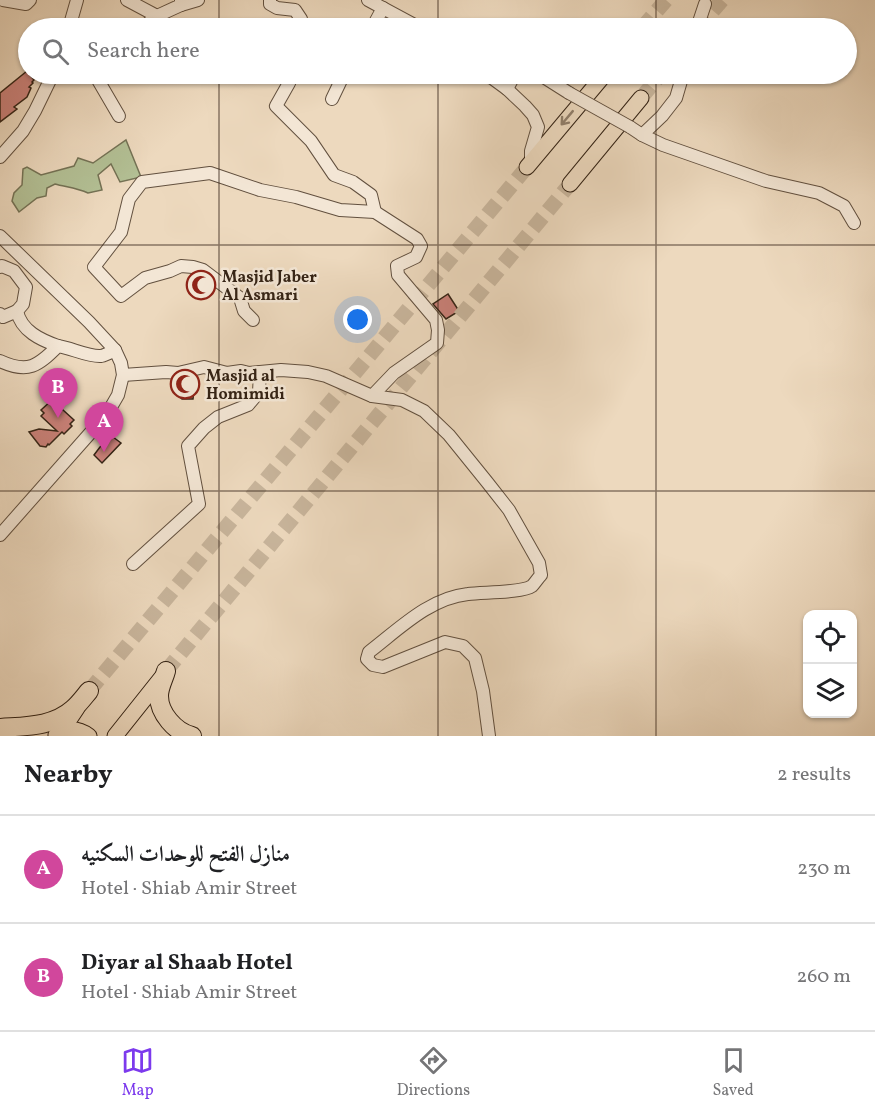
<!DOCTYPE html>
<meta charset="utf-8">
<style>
body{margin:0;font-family:Vollkorn,Amiri,serif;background:#f6f6f6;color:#202124}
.controls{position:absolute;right:18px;bottom:18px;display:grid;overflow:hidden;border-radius:12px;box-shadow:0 2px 4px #0004}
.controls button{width:54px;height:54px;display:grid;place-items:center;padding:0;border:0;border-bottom:2px solid #e0e0e0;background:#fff;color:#202124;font:30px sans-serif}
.you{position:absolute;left:358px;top:320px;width:21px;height:21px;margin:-15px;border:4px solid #fff;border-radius:50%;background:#1a73e8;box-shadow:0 0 0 9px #1a73e833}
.badge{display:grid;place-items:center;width:39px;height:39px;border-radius:50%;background:#7c3aed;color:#fff;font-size:20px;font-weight:700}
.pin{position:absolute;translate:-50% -50px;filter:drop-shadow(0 2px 3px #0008)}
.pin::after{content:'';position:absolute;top:32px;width:21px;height:18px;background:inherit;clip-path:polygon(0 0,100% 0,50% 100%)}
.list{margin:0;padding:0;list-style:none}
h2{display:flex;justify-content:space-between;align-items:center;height:78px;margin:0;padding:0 24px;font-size:26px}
h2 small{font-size:20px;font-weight:400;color:#757577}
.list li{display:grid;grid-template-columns:39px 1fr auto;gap:18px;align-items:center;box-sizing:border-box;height:108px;padding:0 24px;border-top:2px solid #e0e0e0}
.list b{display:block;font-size:22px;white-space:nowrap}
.list p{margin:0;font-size:20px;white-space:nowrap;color:#757577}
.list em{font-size:20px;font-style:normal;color:#757577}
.icon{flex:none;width:33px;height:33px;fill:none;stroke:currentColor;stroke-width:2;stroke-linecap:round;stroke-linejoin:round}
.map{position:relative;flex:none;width:875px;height:736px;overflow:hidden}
.search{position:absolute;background:#fff;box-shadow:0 2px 4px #0004;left:18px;right:18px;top:18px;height:66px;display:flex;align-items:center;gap:15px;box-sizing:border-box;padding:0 21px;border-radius:33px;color:#757577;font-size:22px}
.sheet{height:294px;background:#fff}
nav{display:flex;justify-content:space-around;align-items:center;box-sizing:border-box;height:84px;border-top:2px solid #e0e0e0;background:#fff;font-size:16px;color:#757577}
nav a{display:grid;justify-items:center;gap:3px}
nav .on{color:#7c3aed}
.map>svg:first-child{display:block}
.green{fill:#b3c095;stroke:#747255;stroke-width:1.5}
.building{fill:#cb817a;stroke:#342315;stroke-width:1.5}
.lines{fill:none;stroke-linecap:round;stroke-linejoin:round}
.major-tunnel{stroke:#c8b59c;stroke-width:15;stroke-dasharray:15 8;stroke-linecap:butt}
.minor-casing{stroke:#62503f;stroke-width:14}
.major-casing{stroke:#342315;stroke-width:17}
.highway-casing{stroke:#342315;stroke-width:20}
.minor{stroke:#f3e6d5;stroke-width:12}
.major{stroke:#edd9be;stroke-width:15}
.highway{stroke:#edd9be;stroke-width:18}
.minor-bridge-casing{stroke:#62503f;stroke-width:14;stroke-linecap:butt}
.minor-bridge{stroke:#f3e6d5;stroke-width:12}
.oneway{stroke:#907e6a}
.grid{fill:none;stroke:#342315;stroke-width:1.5;stroke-opacity:0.55}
.labels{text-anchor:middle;stroke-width:5;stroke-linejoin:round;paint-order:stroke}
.poi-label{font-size:16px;font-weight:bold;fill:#342315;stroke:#f3e6d5;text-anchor:start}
</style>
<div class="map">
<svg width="875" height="736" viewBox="0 0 875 736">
<rect width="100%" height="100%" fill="#edd9be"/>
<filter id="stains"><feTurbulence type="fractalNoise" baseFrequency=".00333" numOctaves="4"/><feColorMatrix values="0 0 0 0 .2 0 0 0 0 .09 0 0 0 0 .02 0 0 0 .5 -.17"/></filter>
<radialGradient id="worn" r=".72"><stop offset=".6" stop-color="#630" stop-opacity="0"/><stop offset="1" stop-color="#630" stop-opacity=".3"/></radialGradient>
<path class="green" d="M126 140 141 177 120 182 111 164 98 175 102 190 88 193C77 188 66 187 55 184L47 188 46 196 37 198 19 212 12 201 14 193 22 185 23 169 27 167 41 175 74 166 78 158 93 163Z"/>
<g class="building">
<polygon points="27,71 34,80 32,82 33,83 29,87 31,88 27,97 14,107 17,109 0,122 0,93"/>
<polygon points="193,276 199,277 213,288 207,297 187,283"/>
<polygon points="448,294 459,311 446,319 433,304"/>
<polygon points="195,378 193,399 182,399 174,392 177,381"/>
<polygon points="52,400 74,420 70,424 72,426 64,434 62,432 49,445 48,444 46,447 40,446 29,432 39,429 57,431 41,416 44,413 41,410"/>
<polygon points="113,437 121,443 102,463 94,455 100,447"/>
</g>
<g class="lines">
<g class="major-tunnel">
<polyline points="642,28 666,0"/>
<polyline points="698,28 722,0"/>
<polyline points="641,98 661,74"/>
<polyline points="166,671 570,184"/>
<polyline points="89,691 527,167"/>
</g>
<g class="minor-casing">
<g id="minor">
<polyline points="3,0 26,4 30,0"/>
<polyline points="127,0 157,16 146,25 144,28"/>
<polyline points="270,0 270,4 277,8 295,10 301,19 300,28"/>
<polyline points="368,0 420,28"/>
<polyline points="181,5 198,0"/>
<polyline points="157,16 181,5 181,0"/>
<polyline points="69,28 77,0"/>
<polyline points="372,28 383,8"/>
<polyline points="697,28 705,4"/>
<polyline points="293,74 289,83 276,106 311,141 334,175 353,182 371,195 375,212"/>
<polyline points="477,74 492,78 507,89 515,74"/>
<polyline points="539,74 569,93"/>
<polyline points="98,80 119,116"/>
<polyline points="507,89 525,106 533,115 538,127 531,151 531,162"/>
<polyline points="332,99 344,74"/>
<polyline points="630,127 642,135 663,145 766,181 819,193 844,206 854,223"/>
<polyline points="642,135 662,116 676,98 683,74"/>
<polyline points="0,157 23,131 35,111 53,74"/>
<polyline points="0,236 89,322 115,350 121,363 123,375 118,395 107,414 0,535"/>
<path d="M0 267 2 266 14 271 26 287 23 304 17 311C21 331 41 340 58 346"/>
<polyline points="0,314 3,317 17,311"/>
<polyline points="253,320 244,311 240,298 203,270 193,267 181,266 170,271 145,278 121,296 94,267 121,232 129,199 142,182 210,173 260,190 296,197 340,210 375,212 417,239 421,246 416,257 397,266 398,275 436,320 438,330 437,343 394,373 372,396"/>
<path d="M0 361C28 374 38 366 58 346 71 348 89 357 101 356 106 355 111 352 115 350"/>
<path d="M123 375 166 372 178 373 204 367 227 373 241 371 249 373 281 370 308 372 326 376 372 396 402 400 424 411 449 435 487 482 509 510 539 563 541 575C538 578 535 583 532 586 522 593 482 592 468 594 429 598 398 630 369 652L367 659 373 665 383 667 445 642 463 646 475 658 483 691 489 736"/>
<polyline points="133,564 199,504 188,446 204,428 218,417 248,405 259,392 260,372"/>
</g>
</g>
<g class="major-casing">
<g id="major">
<polyline points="527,167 605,74"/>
<polyline points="570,184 641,98"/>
<polyline points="61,732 77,708"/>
<path d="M56 735C67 728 78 728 89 736"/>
<polyline points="115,736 162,677"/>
</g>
</g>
<g class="highway-casing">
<g id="highway">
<path d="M166 671C164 679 159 687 159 696 159 713 175 732 192 736"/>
<path d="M0 728C25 726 53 727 73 709 79 704 84 697 89 691"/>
</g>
</g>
<use href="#minor" class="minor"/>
<use href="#major" class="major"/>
<use href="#highway" class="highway"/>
<g class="minor-bridge-casing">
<polyline id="minor-bridge" points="569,93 630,127"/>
</g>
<use href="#minor-bridge" class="minor-bridge"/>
</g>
<defs><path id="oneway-shaft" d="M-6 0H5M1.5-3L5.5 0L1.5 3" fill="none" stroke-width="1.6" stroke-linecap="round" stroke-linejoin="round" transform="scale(1.5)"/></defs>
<use class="oneway" href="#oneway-shaft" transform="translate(567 118) rotate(130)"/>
<path class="grid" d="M219 0V28M438 0V28M656 0V28M219 74V736M438 74V736M656 74V736M0 245H875M0 491H875"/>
<defs>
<g id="mosque-ring" transform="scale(1.5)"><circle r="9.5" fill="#f3e6d5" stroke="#8f2418" stroke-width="1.5"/><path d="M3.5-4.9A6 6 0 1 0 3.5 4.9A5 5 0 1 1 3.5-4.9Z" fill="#8f2418"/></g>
</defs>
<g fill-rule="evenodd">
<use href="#mosque-ring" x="201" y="285"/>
<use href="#mosque-ring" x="185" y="384"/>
</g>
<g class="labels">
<g class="poi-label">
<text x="222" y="282">Masjid Jaber<tspan x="222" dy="18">Al Asmari</tspan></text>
<text x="206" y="381">Masjid al<tspan x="206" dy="18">Homimidi</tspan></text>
</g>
</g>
<rect width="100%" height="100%" filter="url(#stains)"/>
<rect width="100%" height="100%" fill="url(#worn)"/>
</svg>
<div class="controls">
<button><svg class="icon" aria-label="locate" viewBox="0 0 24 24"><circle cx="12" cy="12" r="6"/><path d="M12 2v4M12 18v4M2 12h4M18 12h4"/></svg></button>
<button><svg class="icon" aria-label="layers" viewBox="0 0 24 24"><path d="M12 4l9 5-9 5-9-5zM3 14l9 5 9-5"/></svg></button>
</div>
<div class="you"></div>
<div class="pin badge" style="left:104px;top:452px;background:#d1479c">A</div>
<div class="pin badge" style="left:58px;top:418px;background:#d1479c">B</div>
<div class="search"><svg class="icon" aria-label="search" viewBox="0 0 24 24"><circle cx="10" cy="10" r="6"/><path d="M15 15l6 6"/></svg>Search here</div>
</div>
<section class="sheet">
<h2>Nearby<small>2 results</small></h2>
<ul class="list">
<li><span class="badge" style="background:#d1479c">A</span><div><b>منازل الفتح للوحدات السكنيه</b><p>Hotel · Shiab Amir Street</p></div><em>230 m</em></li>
<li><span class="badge" style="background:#d1479c">B</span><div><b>Diyar al Shaab Hotel</b><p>Hotel · Shiab Amir Street</p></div><em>260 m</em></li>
</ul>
</section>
<nav>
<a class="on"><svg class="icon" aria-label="map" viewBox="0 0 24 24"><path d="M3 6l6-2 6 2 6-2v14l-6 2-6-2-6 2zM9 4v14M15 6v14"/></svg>Map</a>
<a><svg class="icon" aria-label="directions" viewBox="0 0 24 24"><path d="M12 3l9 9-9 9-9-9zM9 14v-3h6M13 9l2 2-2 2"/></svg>Directions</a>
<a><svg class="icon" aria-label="saved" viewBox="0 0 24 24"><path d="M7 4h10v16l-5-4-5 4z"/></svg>Saved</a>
</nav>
